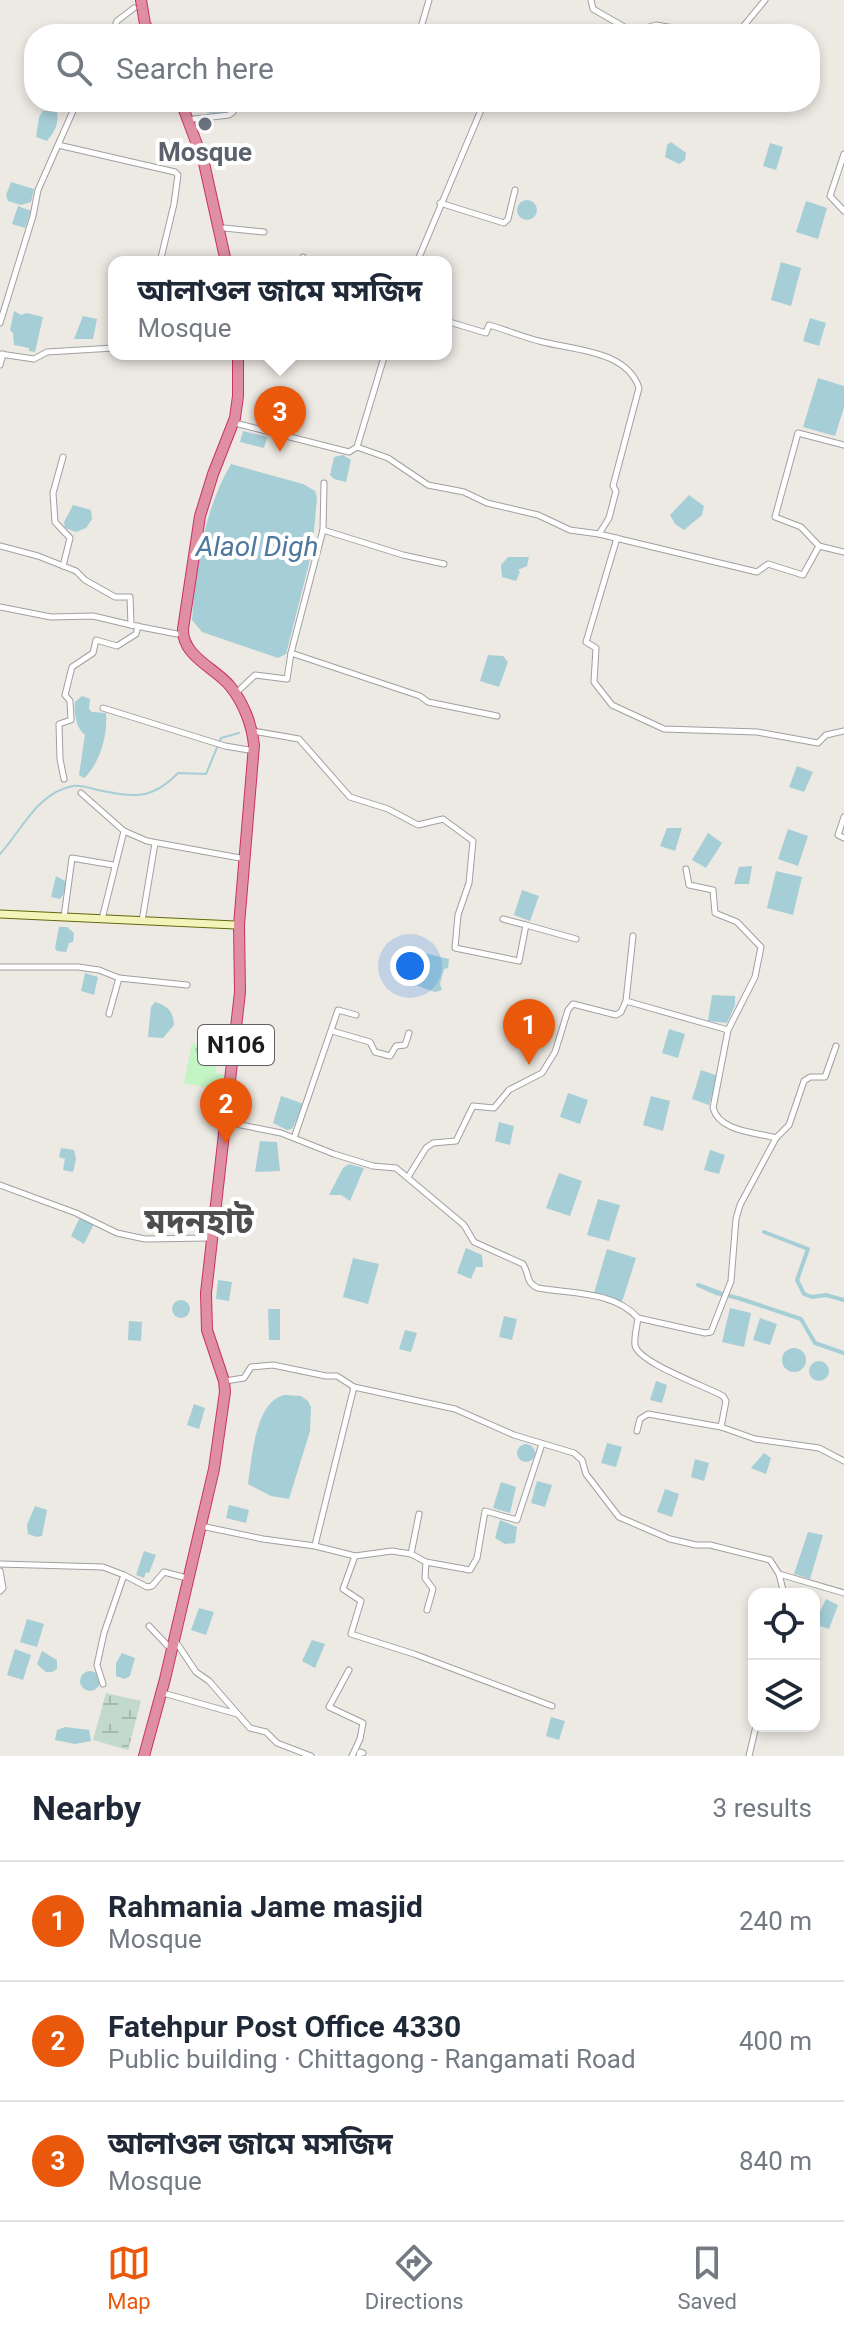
<!DOCTYPE html>
<meta charset="utf-8">
<style>
body{margin:0;font-family:Roboto,"Noto Sans Bengali",sans-serif;background:#f6f6f7;color:#1f2937}
.controls{position:absolute;right:24px;bottom:24px;display:grid;overflow:hidden;border-radius:16px;box-shadow:0 4px 12px #0003}
.controls button{width:72px;height:72px;display:grid;place-items:center;padding:0;border:0;border-bottom:2px solid #e0e1e3;background:#fff;color:#1f2937;font:40px sans-serif}
.you{position:absolute;left:410px;top:966px;width:28px;height:28px;margin:-20px;border:6px solid #fff;border-radius:50%;background:#1a73e8;box-shadow:0 0 0 12px #1a73e833}
.badge{display:grid;place-items:center;width:52px;height:52px;border-radius:50%;background:#ea580c;color:#fff;font-size:26px;font-weight:700}
.pin{position:absolute;translate:-50% -66px;filter:drop-shadow(0 2px 4px #0008)}
.pin::after{content:'';position:absolute;top:42px;width:28px;height:24px;background:inherit;clip-path:polygon(0 0,100% 0,50% 100%)}
.popup{position:absolute;left:108px;top:256px;width:344px;height:104px;box-sizing:border-box;display:grid;place-content:center;border-radius:16px;background:#fff;filter:drop-shadow(0 2px 6px #0005);font-size:26px;white-space:nowrap;color:#747a83}
.popup b{font-size:30px;color:#1f2937}
.popup::after{content:'';position:absolute;left:50%;top:100%;margin-left:-16px;border:16px solid transparent;border-top-color:#fff}
.list{margin:0;padding:0;list-style:none}
h2{display:flex;justify-content:space-between;align-items:center;height:104px;margin:0;padding:0 32px;font-size:34px}
h2 small{font-size:26px;font-weight:400;color:#747a83}
.list li{display:grid;grid-template-columns:52px 1fr auto;gap:24px;align-items:center;box-sizing:border-box;height:120px;padding:0 32px;border-top:2px solid #e0e1e3}
.list b{display:block;font-size:30px;white-space:nowrap}
.list p{margin:0;font-size:26px;white-space:nowrap;color:#747a83}
.list em{font-size:26px;font-style:normal;color:#747a83}
.icon{flex:none;width:44px;height:44px;fill:none;stroke:currentColor;stroke-width:2;stroke-linecap:round;stroke-linejoin:round}
.map{position:relative;flex:none;width:844px;height:1756px;overflow:hidden}
.search{position:absolute;background:#fff;box-shadow:0 4px 12px #0003;left:24px;right:24px;top:24px;height:88px;display:flex;align-items:center;gap:20px;box-sizing:border-box;padding:0 28px;border-radius:32px;color:#747a83;font-size:30px}
.sheet{height:464px;background:#fff}
nav{display:flex;justify-content:space-around;align-items:center;box-sizing:border-box;height:112px;border-top:2px solid #e0e1e3;background:#fff;font-size:22px;color:#747a83}
nav a{display:grid;justify-items:center;gap:4px}
nav .on{color:#ea580c}
.map>svg:first-child{display:block}
.wetland{fill:url(#wetland-marsh)}
.park{fill:url(#park-tufts)}
.water{fill:#a6ced7}
.lines{fill:none;stroke-linecap:round;stroke-linejoin:round}
.stream{stroke:#a6ced7;stroke-width:2}
.canal{stroke:#a6ced7;stroke-width:4}
.street-casing{stroke:#a0a0a0;stroke-width:7}
.secondary-casing{stroke:#63690d;stroke-width:9}
.highway-casing{stroke:#c9316a;stroke-width:12}
.street{stroke:#fff;stroke-width:5}
.secondary{stroke:#f3f4b9;stroke-width:7}
.highway{stroke:#df8fa1;stroke-width:10}
.worship-dot{fill:#6b7280;stroke:#fff;stroke-width:3}
.labels{text-anchor:middle;stroke-width:8;stroke-linejoin:round;paint-order:stroke}
.shield{fill:#fff;stroke:#606060;stroke-width:2}
.shield-label{font-size:24px;font-weight:bold;fill:#1c1c1c}
.worship-label{font-size:26px;font-weight:bold;fill:#5b616d;stroke:#fff}
.water-label{font-size:28px;font-style:italic;fill:#4e789d;stroke:#fff}
.district-label{font-size:34px;font-weight:bold;fill:#4f4f4f;stroke:#fff}
</style>
<div class="map">
<svg width="844" height="1756" viewBox="0 0 844 1756">
<defs>
<pattern id="wetland-marsh" width="20" height="14" patternUnits="userSpaceOnUse" patternTransform="scale(2)"><rect width="20" height="14" fill="#c1dacd"/><path d="M1 5h8M5 5V1M11 12h8M15 12V8" fill="none" stroke="#a5baaf"/></pattern>
<pattern id="park-tufts" width="24" height="20" patternUnits="userSpaceOnUse" patternTransform="scale(2)"><rect width="24" height="20" fill="#c2f4c4"/><path d="M3 7l-1-3M5 7V3M7 7l1-3M15 17l-1-3M17 17v-4M19 17l1-3" fill="none" stroke="#a6d1a8"/></pattern>
</defs>
<rect width="100%" height="100%" fill="#ede9e3"/>
<polygon class="wetland" points="106,1693 141,1701 128,1750 93,1740"/>
<polygon class="park" points="192,1043 219,1049 215,1073 224,1075 221,1090 184,1083"/>
<g class="water">
<polygon points="196,102 229,102 231,111 218,115 197,110"/>
<path d="M43 111H57C59 124 55 131 47 141L36 137 39 117Z"/>
<polygon points="671,142 686,153 685,160 679,164 665,157 667,145"/>
<polygon points="770,143 783,147 776,170 763,166"/>
<polygon points="11,182 34,189 31,202 21,205 8,201 6,195"/>
<circle cx="527" cy="210" r="10"/>
<polygon points="806,201 827,208 818,239 796,232"/>
<polygon points="18,206 31,211 25,228 12,224"/>
<polygon points="781,262 801,268 791,306 771,300"/>
<polygon points="14,311 21,315 27,313 43,317 35,352 29,351 29,348 14,345 13,333 10,330"/>
<polygon points="83,316 97,319 93,339 74,339"/>
<polygon points="810,318 826,323 819,346 803,341"/>
<polygon points="818,378 844,386 844,407 835,436 803,427"/>
<polygon points="243,431 267,437 264,448 240,442"/>
<polygon points="343,455 351,460 346,482 334,479 330,475 334,457"/>
<path d="M231 464 303 484 315 491 317 498 312 552 286 654 278 658 202 632 192 620C195 568 204 510 231 464Z"/>
<polygon points="689,495 704,506 702,515 684,530 675,524 670,515"/>
<polygon points="73,505 91,510 92,519 86,528 76,532 65,528 64,522"/>
<polygon points="508,557 529,557 527,566 518,570 520,572 516,581 502,577 501,565"/>
<polygon points="488,655 503,656 508,662 499,687 480,681"/>
<path d="M82 696 90 699 89 709 92 712 106 713C108 734 100 764 84 778L79 775 85 735C76 728 74 714 75 702Z"/>
<polygon points="797,766 813,772 804,792 789,787"/>
<polygon points="667,828 682,828 675,851 660,846"/>
<polygon points="788,829 808,836 798,866 778,859"/>
<polygon points="708,833 722,843 706,868 692,860"/>
<polygon points="752,866 749,884 734,884 739,867"/>
<polygon points="776,871 802,877 793,915 767,908"/>
<polygon points="56,876 65,881 65,892 60,899 51,897"/>
<polygon points="522,890 539,896 530,921 514,915"/>
<polygon points="59,927 67,927 74,933 73,942 69,943 66,952 57,951 55,948"/>
<polygon points="424,953 449,959 448,968 444,969 440,984 442,990 435,992 415,985"/>
<polygon points="85,973 98,977 94,995 81,991"/>
<polygon points="712,995 735,996 735,1005 727,1023 708,1021"/>
<path d="M155 1002C168 1006 173 1011 174 1025L163 1038 148 1037 151 1007Z"/>
<polygon points="669,1029 685,1034 678,1058 662,1053"/>
<polygon points="701,1070 718,1076 709,1105 692,1099"/>
<polygon points="568,1093 588,1100 580,1124 560,1117"/>
<polygon points="281,1096 304,1104 292,1129 287,1130 273,1123"/>
<polygon points="651,1096 670,1101 663,1131 643,1125"/>
<polygon points="499,1122 514,1126 510,1145 495,1141"/>
<polygon points="260,1141 277,1142 280,1171 255,1172"/>
<polygon points="61,1148 74,1150 76,1159 73,1172 63,1170 65,1159 59,1157"/>
<polygon points="710,1150 725,1155 719,1174 704,1170"/>
<polygon points="349,1164 364,1168 350,1201 341,1195 329,1195 343,1168"/>
<polygon points="559,1173 582,1181 570,1216 546,1208"/>
<polygon points="598,1199 620,1205 609,1241 587,1235"/>
<polygon points="80,1217 94,1224 84,1244 71,1236"/>
<polygon points="466,1248 482,1255 483,1267 476,1267 471,1279 457,1273"/>
<polygon points="607,1249 636,1258 622,1302 594,1293"/>
<polygon points="353,1258 379,1264 368,1304 343,1297"/>
<polygon points="218,1280 232,1282 229,1301 216,1299"/>
<circle cx="181" cy="1309" r="9"/>
<polygon points="730,1308 751,1313 744,1347 722,1342"/>
<polygon points="268,1309 280,1309 280,1340 269,1340"/>
<polygon points="504,1316 517,1319 512,1340 499,1337"/>
<polygon points="760,1318 777,1324 770,1345 753,1340"/>
<polygon points="129,1321 142,1322 141,1341 128,1340"/>
<polygon points="405,1330 417,1333 411,1352 399,1349"/>
<circle cx="794" cy="1360" r="12"/>
<circle cx="819" cy="1371" r="10"/>
<polygon points="656,1381 667,1385 662,1403 650,1400"/>
<path d="M285 1395 301 1396 308 1401 311 1407 310 1431 289 1499 271 1496 248 1484C252 1459 255 1400 285 1395Z"/>
<polygon points="194,1404 205,1408 199,1429 187,1425"/>
<polygon points="607,1443 622,1447 616,1467 601,1463"/>
<circle cx="526" cy="1453" r="9"/>
<polygon points="764,1453 771,1458 766,1474 751,1468"/>
<polygon points="695,1459 709,1463 704,1481 691,1477"/>
<polygon points="537,1481 552,1485 545,1507 531,1503"/>
<polygon points="501,1482 516,1487 510,1513 493,1508"/>
<polygon points="665,1489 679,1494 672,1517 657,1512"/>
<polygon points="229,1505 249,1510 246,1523 226,1518"/>
<polygon points="35,1506 47,1510 42,1536 37,1537 28,1534 27,1525"/>
<polygon points="500,1520 517,1527 515,1543 505,1544 495,1538"/>
<polygon points="808,1532 823,1535 810,1579 794,1574"/>
<polygon points="144,1551 156,1555 149,1573 146,1572 144,1578 136,1575"/>
<polygon points="826,1599 838,1605 829,1629 817,1625 815,1622"/>
<polygon points="199,1608 214,1612 206,1635 191,1630"/>
<polygon points="27,1619 44,1624 37,1647 20,1642"/>
<polygon points="312,1640 325,1644 315,1668 302,1661"/>
<polygon points="15,1649 31,1655 23,1680 7,1675"/>
<polygon points="42,1651 57,1660 57,1669 52,1672 46,1672 37,1664"/>
<polygon points="122,1653 135,1658 130,1676 125,1679 116,1676 116,1663"/>
<circle cx="90" cy="1681" r="10"/>
<polygon points="551,1717 565,1721 559,1740 546,1736"/>
<polygon points="65,1727 89,1730 91,1741 75,1744 55,1740 57,1730"/>
</g>
<g class="lines">
<path class="stream" d="M0 854C21 831 38 792 73 786 80 785 90 788 98 790 133 797 151 801 178 773L206 774 221 738 239 733"/>
<g class="canal">
<polyline points="764,1232 808,1249 797,1280 804,1294 812,1297 826,1295 844,1300"/>
<polyline points="725,1295 698,1285 716,1293 738,1298 801,1319 815,1343 844,1353"/>
</g>
<g class="street-casing">
<g id="street">
<polyline points="591,0 593,9 633,32 656,25 710,34"/>
<polyline points="203,32 204,34"/>
<polyline points="112,34 117,21 134,8"/>
<polyline points="419,34 429,0"/>
<polyline points="737,34 765,0"/>
<polyline points="481,110 485,102"/>
<polyline points="194,119 229,115 233,112 234,102"/>
<polyline points="58,145 175,172 178,175 174,204 160,262"/>
<polyline points="844,154 830,196 844,211"/>
<polyline points="440,203 504,223 508,219 515,190"/>
<polyline points="224,228 264,232"/>
<polyline points="303,262 303,257"/>
<polyline points="417,262 481,110 455,102"/>
<path d="M446 321 486 333 489 325C507 330 525 338 543 342 575 350 627 351 639 388L613 486 616 491 609 518 599 534"/>
<polyline points="0,323 33,216 38,190 77,102"/>
<polyline points="0,354 34,359 47,352 114,348"/>
<polyline points="0,365 3,354"/>
<polyline points="235,423 349,452 357,447 388,458 428,485 464,492 487,503 538,515 570,530 599,534 757,572 768,564 803,575 819,546 844,552"/>
<polyline points="357,447 385,354"/>
<polyline points="63,457 53,493 55,522 70,538 63,566"/>
<polyline points="323,530 403,555 444,564"/>
<polyline points="617,538 586,642 596,648 594,682 612,705 664,729 757,732 818,743 826,735 844,731"/>
<polyline points="0,546 38,556 76,571 85,580 115,597 130,597 131,625 177,634"/>
<polyline points="819,546 801,527 775,517 798,433 844,445"/>
<polyline points="0,607 51,617 93,616 131,625"/>
<polyline points="291,653 323,530 324,483"/>
<polyline points="236,693 255,675 287,679 291,653 420,696 428,702 497,716"/>
<polyline points="103,708 225,746 249,750"/>
<polyline points="253,731 299,739 350,797 388,809 418,825 443,819 473,841 469,883 458,915 455,948 519,961 526,925 503,919"/>
<polyline points="64,779 60,759 59,724 71,720 70,701 65,695 72,667 93,653 96,640 117,646 136,634 138,626"/>
<polyline points="81,793 124,831 147,841 240,858"/>
<polyline points="844,817 838,835 844,838"/>
<polyline points="64,917 72,858 113,865"/>
<polyline points="102,919 124,831"/>
<polyline points="142,921 155,843"/>
<polyline points="526,925 576,939"/>
<polyline points="0,967 78,967 99,970 119,978 109,1014"/>
<polyline points="119,978 187,985"/>
<polyline points="626,1001 633,936"/>
<path d="M728 1030 713 1108C720 1132 755 1132 776 1138"/>
<polyline points="332,1031 370,1042 375,1052 390,1056 396,1046 405,1045 409,1033"/>
<path d="M226 1122 281 1133 334 1154 373 1166 396 1168 464 1225 474 1242 523 1264C530 1275 525 1282 538 1288 572 1294 614 1291 638 1318 637 1326 634 1337 635 1345 637 1362 707 1387 723 1396L726 1401 721 1427 755 1439 819 1448 844 1461"/>
<polyline points="294,1138 338,1010 356,1015"/>
<polyline points="408,1177 426,1148 433,1143 456,1141 473,1106 494,1108 509,1090 542,1073 555,1052 568,1010 573,1004 616,1015 621,1012 626,1001 728,1030 755,977 761,947 737,922 715,913 713,890 689,885 686,869"/>
<polyline points="0,1185 76,1213 117,1233 145,1239 208,1238"/>
<polyline points="638,1318 705,1333 711,1332 731,1281 736,1219 740,1205 776,1138 789,1125 804,1081 810,1077 825,1077 836,1046"/>
<polyline points="225,1381 244,1378 251,1367 273,1365 326,1376 337,1376 354,1387 455,1409 514,1435 574,1453 582,1460 586,1474 619,1517 670,1539 696,1545 710,1545 770,1560 779,1574 784,1594"/>
<polyline points="637,1431 640,1419 648,1414 721,1427"/>
<polyline points="419,1514 411,1554 426,1562 470,1570 477,1558 485,1511 517,1520 542,1444"/>
<polyline points="201,1526 263,1539 315,1546 355,1556 392,1551 411,1554"/>
<polyline points="315,1545 354,1387"/>
<polyline points="355,1556 343,1589 361,1601 351,1634 414,1654 552,1706"/>
<polyline points="426,1562 425,1578 433,1589 427,1610"/>
<polyline points="0,1564 103,1567 124,1575"/>
<polyline points="0,1571 3,1588 0,1591"/>
<polyline points="779,1574 844,1593"/>
<polyline points="149,1626 168,1646"/>
<polyline points="176,1642 196,1672 209,1681 250,1728 266,1732 277,1743 311,1756"/>
<polyline points="349,1670 329,1707 363,1723 360,1739 352,1756"/>
<polyline points="103,1684 97,1665 104,1633 124,1575 147,1587 152,1586 164,1572 183,1577"/>
<polyline points="163,1693 237,1714"/>
<polyline points="359,1756 360,1752 363,1753"/>
<polyline points="749,1756 756,1726"/>
</g>
</g>
<g class="secondary-casing">
<polyline id="secondary" points="0,914 235,925"/>
</g>
<g class="highway-casing">
<g id="highway">
<polyline points="141,0 145,24 151,34"/>
<polyline points="181,102 204,163 226,262"/>
<path d="M144 1756 165 1679 214 1469 225 1392 224 1381 207 1330 206 1293 240 992 239 925 254 745C252 724 243 702 230 686 215 668 182 656 183 629L200 516 213 474 235 418 238 396V354"/>
</g>
</g>
<use href="#street" class="street"/>
<use href="#secondary" class="secondary"/>
<use href="#highway" class="highway"/>
</g>
<circle class="worship-dot" cx="205" cy="124" r="8"/>
<g class="labels">
<rect class="shield" x="198" y="1025" width="76" height="40" rx="6"/>
<g class="shield-label">
<text x="236" y="1053">N106</text>
</g>
<g class="worship-label">
<text x="205" y="161">Mosque</text>
</g>
<g class="water-label">
<text x="257" y="556">Alaol Digh</text>
</g>
<g class="district-label">
<text x="199" y="1233">মদনহাট</text>
</g>
</g>
</svg>
<div class="controls">
<button><svg class="icon" aria-label="locate" viewBox="0 0 24 24"><circle cx="12" cy="12" r="6"/><path d="M12 2v4M12 18v4M2 12h4M18 12h4"/></svg></button>
<button><svg class="icon" aria-label="layers" viewBox="0 0 24 24"><path d="M12 4l9 5-9 5-9-5zM3 14l9 5 9-5"/></svg></button>
</div>
<div class="you"></div>
<div class="pin badge" style="left:529px;top:1065px">1</div>
<div class="pin badge" style="left:226px;top:1144px">2</div>
<div class="pin badge" style="left:280px;top:452px">3</div>
<div class="popup"><b>আলাওল জামে মসজিদ</b>Mosque</div>
<div class="search"><svg class="icon" aria-label="search" viewBox="0 0 24 24"><circle cx="10" cy="10" r="6"/><path d="M15 15l6 6"/></svg>Search here</div>
</div>
<section class="sheet">
<h2>Nearby<small>3 results</small></h2>
<ul class="list">
<li><span class="badge">1</span><div><b>Rahmania Jame masjid</b><p>Mosque</p></div><em>240 m</em></li>
<li><span class="badge">2</span><div><b>Fatehpur Post Office 4330</b><p>Public building · Chittagong - Rangamati Road</p></div><em>400 m</em></li>
<li><span class="badge">3</span><div><b>আলাওল জামে মসজিদ</b><p>Mosque</p></div><em>840 m</em></li>
</ul>
</section>
<nav>
<a class="on"><svg class="icon" aria-label="map" viewBox="0 0 24 24"><path d="M3 6l6-2 6 2 6-2v14l-6 2-6-2-6 2zM9 4v14M15 6v14"/></svg>Map</a>
<a><svg class="icon" aria-label="directions" viewBox="0 0 24 24"><path d="M12 3l9 9-9 9-9-9zM9 14v-3h6M13 9l2 2-2 2"/></svg>Directions</a>
<a><svg class="icon" aria-label="saved" viewBox="0 0 24 24"><path d="M7 4h10v16l-5-4-5 4z"/></svg>Saved</a>
</nav>
